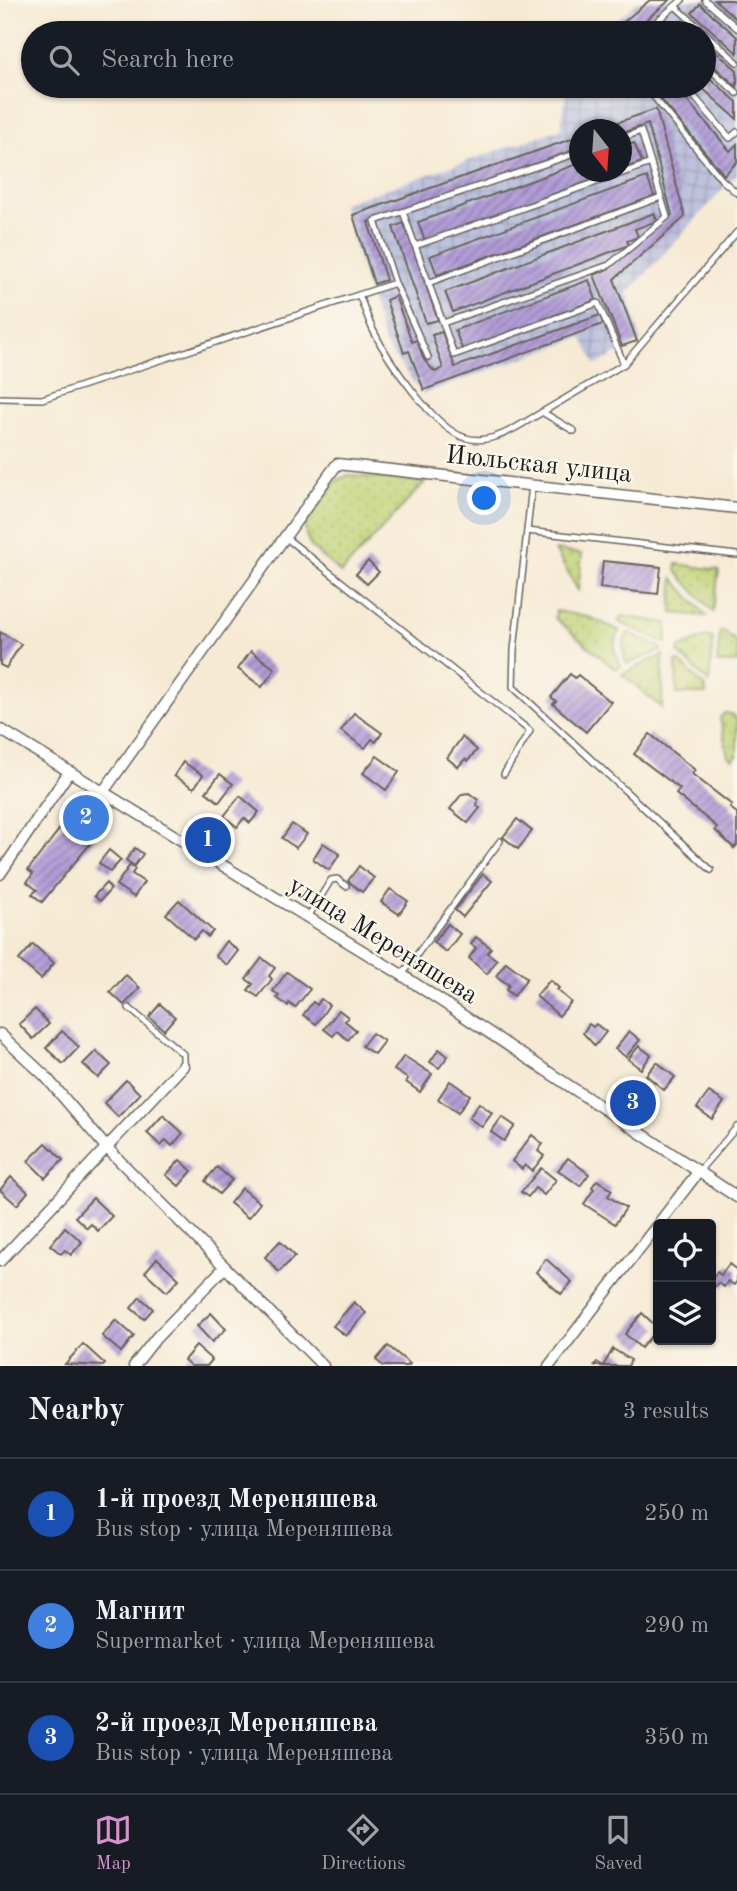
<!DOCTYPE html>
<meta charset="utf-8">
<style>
body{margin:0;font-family:"Old Standard TT",serif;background:#20242c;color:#f1f3f6}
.controls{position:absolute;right:21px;bottom:21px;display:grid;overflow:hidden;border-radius:7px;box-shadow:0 2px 5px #0004}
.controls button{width:63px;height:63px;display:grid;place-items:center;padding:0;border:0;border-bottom:2px solid #363941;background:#171b24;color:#f1f3f6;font:35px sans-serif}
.compass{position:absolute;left:569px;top:119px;width:63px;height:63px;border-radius:50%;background:#171b24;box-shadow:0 2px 5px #0004;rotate:163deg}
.you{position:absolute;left:485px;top:499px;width:24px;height:24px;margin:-18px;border:5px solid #fff;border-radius:50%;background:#1a73e8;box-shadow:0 0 0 10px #1a73e833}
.badge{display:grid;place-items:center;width:46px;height:46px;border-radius:50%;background:#d690ce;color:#fff;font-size:23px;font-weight:700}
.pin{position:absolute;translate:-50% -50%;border:4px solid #fff;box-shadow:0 2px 7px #0006}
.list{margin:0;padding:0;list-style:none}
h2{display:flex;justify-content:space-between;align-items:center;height:91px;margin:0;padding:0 28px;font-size:30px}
h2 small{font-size:23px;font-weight:400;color:#9ea1a6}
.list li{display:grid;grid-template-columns:46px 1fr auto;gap:21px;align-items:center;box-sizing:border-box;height:112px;padding:0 28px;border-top:2px solid #363941}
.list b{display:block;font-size:26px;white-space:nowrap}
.list p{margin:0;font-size:23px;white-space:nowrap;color:#9ea1a6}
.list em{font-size:23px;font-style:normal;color:#9ea1a6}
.icon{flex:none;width:38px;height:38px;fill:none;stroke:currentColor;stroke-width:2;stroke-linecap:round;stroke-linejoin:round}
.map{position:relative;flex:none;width:737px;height:1366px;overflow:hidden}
.search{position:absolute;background:#171b24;box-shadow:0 2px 5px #0004;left:21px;right:21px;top:21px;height:77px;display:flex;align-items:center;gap:18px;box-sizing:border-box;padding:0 24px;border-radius:38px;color:#9ea1a6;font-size:26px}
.sheet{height:427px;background:#171b24}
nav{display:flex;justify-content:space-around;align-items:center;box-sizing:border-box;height:98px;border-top:2px solid #363941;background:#171b24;font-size:19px;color:#9ea1a6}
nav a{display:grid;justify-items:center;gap:4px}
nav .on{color:#d690ce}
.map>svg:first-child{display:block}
.industrial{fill:url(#industrial-grid);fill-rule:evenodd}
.grass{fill:url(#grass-dots);stroke:#6e7849;stroke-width:2}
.building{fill:url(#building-hatch)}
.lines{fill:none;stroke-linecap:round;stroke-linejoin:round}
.lane-casing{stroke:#68645c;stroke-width:8}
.street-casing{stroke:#68645c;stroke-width:13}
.lane{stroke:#fff;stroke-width:5}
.street{stroke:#fff;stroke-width:10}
.labels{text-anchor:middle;stroke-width:5;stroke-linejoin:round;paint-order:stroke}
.street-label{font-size:26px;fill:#1c1c1c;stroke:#fbf7ec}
</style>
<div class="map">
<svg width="737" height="1366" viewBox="0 0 737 1366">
<defs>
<pattern id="industrial-grid" width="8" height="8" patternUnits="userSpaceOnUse" patternTransform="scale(1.75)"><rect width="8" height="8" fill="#bec2dd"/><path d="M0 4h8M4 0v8" fill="none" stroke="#a3a6bd"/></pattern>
<pattern id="grass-dots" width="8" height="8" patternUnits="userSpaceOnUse" patternTransform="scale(1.75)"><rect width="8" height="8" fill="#c0d376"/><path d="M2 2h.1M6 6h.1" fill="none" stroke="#a4b566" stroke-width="1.8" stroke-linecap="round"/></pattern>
<pattern id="building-hatch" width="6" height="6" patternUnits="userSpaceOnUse" patternTransform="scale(1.75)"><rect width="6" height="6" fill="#b29cd7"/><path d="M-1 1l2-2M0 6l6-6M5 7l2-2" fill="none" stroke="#907eae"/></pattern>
</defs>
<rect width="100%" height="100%" fill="#fbf7ec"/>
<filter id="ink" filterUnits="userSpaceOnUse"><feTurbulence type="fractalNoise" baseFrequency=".0143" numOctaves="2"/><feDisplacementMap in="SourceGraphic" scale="14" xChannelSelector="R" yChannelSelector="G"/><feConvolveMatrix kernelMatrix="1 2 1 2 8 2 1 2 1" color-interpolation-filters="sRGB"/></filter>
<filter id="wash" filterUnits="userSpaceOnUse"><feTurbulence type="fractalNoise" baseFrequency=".00686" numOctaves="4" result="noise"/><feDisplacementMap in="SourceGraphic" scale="28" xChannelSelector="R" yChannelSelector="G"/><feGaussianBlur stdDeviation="1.57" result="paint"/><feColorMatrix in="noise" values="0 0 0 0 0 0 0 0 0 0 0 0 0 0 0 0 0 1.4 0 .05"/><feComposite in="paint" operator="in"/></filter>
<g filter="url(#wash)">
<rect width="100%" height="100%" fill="#f6ead4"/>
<path class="industrial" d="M640 0H737V174L628 293 641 341 596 365 582 337 423 394 384 343 342 204 560 129 568 86H704V33H600ZM580 130H622V172H580Z"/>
<g class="grass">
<polygon points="348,475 425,482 341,573 311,547 306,535 305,525 336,481"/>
<polygon points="555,550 582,554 578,590"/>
<polygon points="677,564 719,570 713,612 676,571"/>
<polygon points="673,578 706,616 672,613"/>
<polygon points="556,611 588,617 619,630 614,648 621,666 615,669 555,618"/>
<polygon points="623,616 667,623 667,643 619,622 620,618"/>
<polygon points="724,631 737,643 737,663 717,663 720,632"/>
<path d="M629 633 660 647 662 650 627 664C622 655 622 640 629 633Z"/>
<polygon points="708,636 713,639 709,683 678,652 680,648"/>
<polygon points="663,655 663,656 662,708 622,674"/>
<polygon points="679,661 706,688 706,694 677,694 676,662"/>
<polygon points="724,713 731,714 737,720 737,755 733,759 728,756 720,718"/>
</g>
<g id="blocks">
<g class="building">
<polygon points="650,0 670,0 630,33 610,33"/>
<polygon points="715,0 733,0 737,3 737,20"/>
<polygon points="700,4 737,37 737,53 692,13"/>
<polygon points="682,21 695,33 677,33 673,30"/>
<polygon points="704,41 737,70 737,87 704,57"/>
<polygon points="704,73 737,102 737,119 700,86 704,86"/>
<polygon points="650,86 675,86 730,151 737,144 737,162 724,175"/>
<polygon points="656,109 685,217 614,279 637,341 622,346 594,275 610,268 672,215 648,124 622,133 622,130 599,129"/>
<polygon points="580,136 580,148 368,222 386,280 374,284 353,215"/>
<polygon points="634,143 642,162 622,169 622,147"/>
<polygon points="580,163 580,172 614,172 425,241 418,222"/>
<polygon points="647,177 654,196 437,275 430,256"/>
<polygon points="654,213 657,221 635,229 638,237 627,241 629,245 453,312 445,292"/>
<polygon points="404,223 438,320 426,323 393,227"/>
<polygon points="589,280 596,300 462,349 455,330"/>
<polygon points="395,296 412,342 417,340 424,360 435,372 443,368 432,335 442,332 455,367 600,315 603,324 424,390 409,351 404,353 386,300"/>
<polygon points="368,561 379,572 367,584 356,574"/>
<polygon points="603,561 661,567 658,594 600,588"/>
<polygon points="0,632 21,644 6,668 0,665"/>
<polygon points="251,651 275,669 262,687 238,669"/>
<polygon points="570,674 575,678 578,675 611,702 586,732 553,704 556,701 551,697"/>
<polygon points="354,713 382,733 376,742 372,739 365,748 341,731"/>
<polygon points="650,734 695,770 692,774 732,805 730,808 737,813 737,845 734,848 715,830 717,827 676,794 680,789 634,754"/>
<polygon points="462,737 477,750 468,761 465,759 458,767 447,758"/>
<polygon points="377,756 399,772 386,790 363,773"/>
<polygon points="183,762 203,775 194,788 174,776"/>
<polygon points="220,774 233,784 219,802 206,792"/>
<polygon points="469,793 478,800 477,806 480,808 468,823 450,809 462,794"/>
<polygon points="240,796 259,812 250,823 244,818 237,827 224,816"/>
<polygon points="88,812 105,826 42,902 32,894 37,890 27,882 33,874 28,870 69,817"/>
<polygon points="517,819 532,831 518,849 503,837"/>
<polygon points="292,824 307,834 296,848 282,838"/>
<polygon points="323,843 340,854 329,870 313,859"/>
<polygon points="135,848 143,854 134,866 126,860"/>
<polygon points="109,850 121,860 110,872 99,863"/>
<polygon points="130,865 135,869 132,874 144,882 134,897 116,885"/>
<polygon points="359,866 374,878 362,892 348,881"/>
<polygon points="483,874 492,881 463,917 455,910"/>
<polygon points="106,883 111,889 100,901 94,896"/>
<polygon points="390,889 408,901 399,914 381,902"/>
<polygon points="179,900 213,931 208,937 202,931 194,939 166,914"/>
<polygon points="448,924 460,934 446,952 433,942"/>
<polygon points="476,937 491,948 487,953 497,960 487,974 469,958 476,948 471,944"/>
<polygon points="226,941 238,951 227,965 215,956"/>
<polygon points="33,944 54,963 41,979 19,960"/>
<polygon points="262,958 275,968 269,976 272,979 258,997 248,990 253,984 246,979"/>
<polygon points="506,962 527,978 514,996 506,990 509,985 496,976"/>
<polygon points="287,972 310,989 295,1008 289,1003 288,1006 277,998 279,996 273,991"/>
<polygon points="126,975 140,988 124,1005 110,992"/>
<polygon points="550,980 559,988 557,990 571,1002 559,1016 536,996"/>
<polygon points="321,999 329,1005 316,1024 303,1015 313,1002 317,1005"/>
<polygon points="160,1004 175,1017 164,1030 149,1017"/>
<polygon points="35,1009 49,1024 33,1039 19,1024"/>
<polygon points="339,1010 348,1017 345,1021 356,1030 348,1040 337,1031 333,1036 324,1029"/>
<polygon points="589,1024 593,1027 596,1024 606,1032 595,1046 583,1033"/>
<polygon points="62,1031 79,1047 63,1064 46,1048"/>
<polygon points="629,1031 640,1040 626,1057 615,1049"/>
<polygon points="372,1033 384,1041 374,1054 362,1046"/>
<polygon points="639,1046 651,1055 641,1069 628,1059"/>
<polygon points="439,1049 448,1056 439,1068 430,1062"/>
<polygon points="96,1051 111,1065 98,1078 83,1064"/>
<polygon points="404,1056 432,1074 420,1092 406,1082 408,1079 394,1070"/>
<polygon points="657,1062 675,1077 664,1090 646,1075"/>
<polygon points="126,1080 140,1094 118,1117 104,1103"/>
<polygon points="450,1081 470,1095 458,1113 438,1099"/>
<polygon points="709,1092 724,1102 712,1119 697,1108"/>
<polygon points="479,1103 492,1113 482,1127 469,1118"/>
<polygon points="163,1115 183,1133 172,1146 166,1140 161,1146 147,1133"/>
<polygon points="502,1117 515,1126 504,1141 491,1132"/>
<polygon points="532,1135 543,1144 538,1151 544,1156 532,1171 525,1165 522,1169 512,1161"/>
<polygon points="46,1143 63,1160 45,1178 28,1161"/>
<polygon points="568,1158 589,1174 580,1186 558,1170"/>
<polygon points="180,1160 192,1171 179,1186 166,1175"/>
<polygon points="217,1167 232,1180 219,1194 205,1181"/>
<polygon points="541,1168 556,1180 544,1195 535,1188 528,1197 521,1192"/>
<polygon points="11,1177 28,1192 17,1205 0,1190"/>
<polygon points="597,1180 612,1190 608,1196 626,1208 615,1224 584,1204 594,1189 592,1187"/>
<polygon points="242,1188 260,1203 248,1218 230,1203"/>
<polygon points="93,1198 112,1216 98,1231 91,1224 87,1228 75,1217"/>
<polygon points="65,1227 82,1242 71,1255 65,1250 61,1254 50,1245"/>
<polygon points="280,1241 295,1256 279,1272 265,1257"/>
<polygon points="157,1258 179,1279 167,1292 145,1272"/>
<polygon points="546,1259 572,1282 561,1294 536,1272"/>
<polygon points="729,1264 737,1270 737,1281 734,1285 728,1281 724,1287 718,1283 713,1288 711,1286 711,1280 717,1272 721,1275"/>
<polygon points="140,1297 153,1309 144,1319 131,1308"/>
<polygon points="354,1302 366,1313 346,1336 333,1326"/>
<polygon points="211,1313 226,1329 212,1342 197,1326"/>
<polygon points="642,1313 658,1328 641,1348 625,1334"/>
<polygon points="116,1320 134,1336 121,1352 102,1336"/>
<polygon points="83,1344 105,1364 103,1366 65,1364"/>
<polygon points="196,1346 212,1360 207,1366 191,1366 184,1360"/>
<polygon points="388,1346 410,1364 408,1366 383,1366 376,1360"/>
<polygon points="613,1349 631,1360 628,1366 594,1366 597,1362 603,1366"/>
</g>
</g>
</g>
<g filter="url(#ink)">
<use href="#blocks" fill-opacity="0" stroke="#68645c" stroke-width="2"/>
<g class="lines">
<g class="lane-casing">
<g id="lane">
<polyline points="705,0 737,28"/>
<polyline points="675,6 737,62"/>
<polyline points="656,23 668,33"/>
<polyline points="643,33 682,0"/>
<polyline points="704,64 737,93"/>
<polyline points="645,86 722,180 737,193"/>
<polyline points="685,86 730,138 737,132"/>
<polyline points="403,212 443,323 609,265 667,217 641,131 622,138"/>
<polyline points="415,246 651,163"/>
<polyline points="395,283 428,357"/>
<polyline points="428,283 661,197"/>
<path d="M359 295C364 307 368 319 373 330 387 359 435 430 466 438 484 443 501 436 517 427L624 364 737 232"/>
<polyline points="443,323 454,355 598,303 624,364"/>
<polyline points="0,398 42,399 395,283 375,221 580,152"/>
<polyline points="542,412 574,431"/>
<polyline points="532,485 514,650 513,687 711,870"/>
<polyline points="527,531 737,555"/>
<polyline points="285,537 530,731 504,774"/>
<polyline points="308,917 331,880 337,879 346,886"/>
<polyline points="402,975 500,841"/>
<polyline points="129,1008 183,1054 183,1066"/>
<polyline points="699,1171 737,1127"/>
</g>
</g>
<g class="street-casing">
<g id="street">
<polyline points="0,729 402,975 737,1197"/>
<polyline points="103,792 337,464 737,508"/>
<polyline points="0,874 69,772"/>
<polyline points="0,1034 45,1076 106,1147 323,1366"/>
<polyline points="0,1261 183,1066"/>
<polyline points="134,1366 156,1338 224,1268"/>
<polyline points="549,1366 699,1171"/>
</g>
</g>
<use href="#lane" class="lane"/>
<use href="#street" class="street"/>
</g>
</g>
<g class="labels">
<g class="street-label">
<text transform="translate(539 463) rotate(6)" y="9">Июльская улица</text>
<text transform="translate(384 939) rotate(32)" y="9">улица Мереняшева</text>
</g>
</g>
</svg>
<div class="controls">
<button><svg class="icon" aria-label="locate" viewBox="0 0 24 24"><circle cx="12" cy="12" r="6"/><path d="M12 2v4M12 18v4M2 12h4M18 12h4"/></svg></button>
<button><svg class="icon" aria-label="layers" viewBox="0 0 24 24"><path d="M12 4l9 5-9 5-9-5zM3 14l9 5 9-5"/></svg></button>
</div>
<svg class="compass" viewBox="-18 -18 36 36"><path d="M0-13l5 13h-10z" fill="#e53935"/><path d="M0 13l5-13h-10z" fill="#9ea1a6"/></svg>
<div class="you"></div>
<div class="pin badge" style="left:208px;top:840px;background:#1a4fb4">1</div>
<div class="pin badge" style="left:86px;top:818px;background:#3f7fe0">2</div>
<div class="pin badge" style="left:633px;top:1103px;background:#1a4fb4">3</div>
<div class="search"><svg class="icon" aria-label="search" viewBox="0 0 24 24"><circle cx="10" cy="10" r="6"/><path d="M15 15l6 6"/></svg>Search here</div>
</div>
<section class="sheet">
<h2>Nearby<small>3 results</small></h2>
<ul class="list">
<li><span class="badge" style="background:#1a4fb4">1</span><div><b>1-й проезд Мереняшева</b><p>Bus stop · улица Мереняшева</p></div><em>250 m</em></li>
<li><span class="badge" style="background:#3f7fe0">2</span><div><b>Магнит</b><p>Supermarket · улица Мереняшева</p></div><em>290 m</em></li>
<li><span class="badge" style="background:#1a4fb4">3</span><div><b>2-й проезд Мереняшева</b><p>Bus stop · улица Мереняшева</p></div><em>350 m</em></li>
</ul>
</section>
<nav>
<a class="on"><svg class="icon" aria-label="map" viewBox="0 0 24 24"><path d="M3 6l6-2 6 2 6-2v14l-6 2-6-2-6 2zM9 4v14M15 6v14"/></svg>Map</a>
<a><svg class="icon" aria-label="directions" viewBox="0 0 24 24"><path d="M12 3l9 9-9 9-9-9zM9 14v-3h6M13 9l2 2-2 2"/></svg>Directions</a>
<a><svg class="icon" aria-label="saved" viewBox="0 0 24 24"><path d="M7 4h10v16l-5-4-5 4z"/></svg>Saved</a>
</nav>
